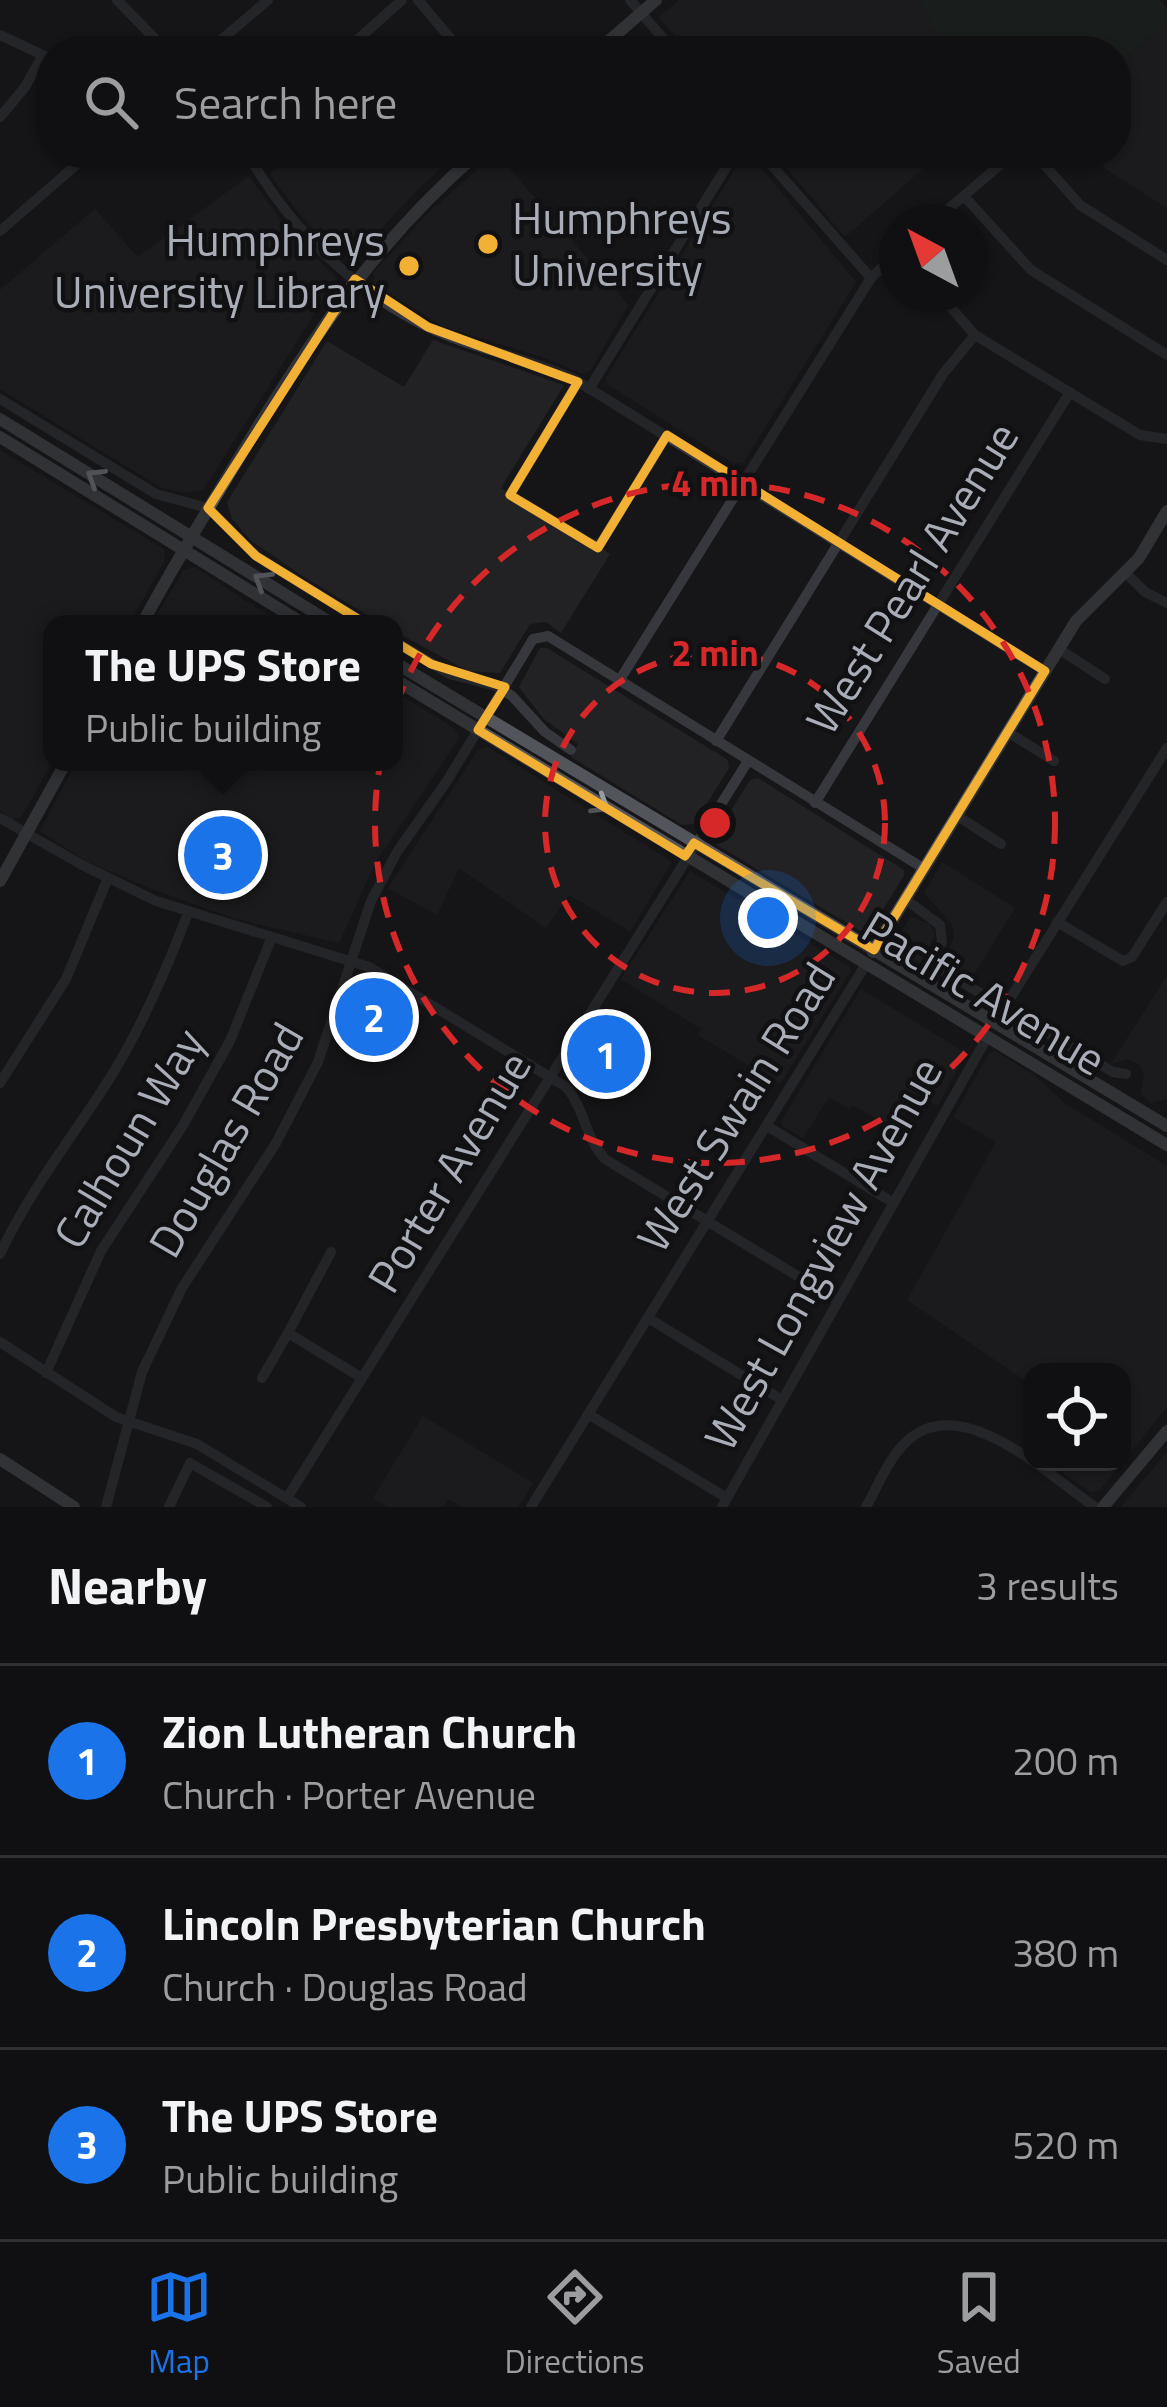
<!DOCTYPE html>
<meta charset="utf-8">
<style>
body{margin:0;font-family:"Titillium Web",sans-serif;background:#19191b;color:#f1f3f6}
.controls{position:absolute;right:36px;bottom:36px;display:grid;overflow:hidden;border-radius:24px;box-shadow:0 3px 9px #0004}
.controls button{width:108px;height:108px;display:grid;place-items:center;padding:0;border:0;border-bottom:3px solid #303032;background:#101012;color:#f1f3f6;font:60px sans-serif}
.compass{position:absolute;left:879px;top:204px;width:108px;height:108px;border-radius:50%;background:#101012;box-shadow:0 3px 9px #0004;rotate:319deg}
.you{position:absolute;left:768px;top:918px;width:42px;height:42px;margin:-30px;border:9px solid #fff;border-radius:50%;background:#1a73e8;box-shadow:0 0 0 18px #1a73e833}
.badge{display:grid;place-items:center;width:78px;height:78px;border-radius:50%;background:#1a73e8;color:#fff;font-size:39px;font-weight:700}
.pin{position:absolute;translate:-50% -50%;border:6px solid #fff;box-shadow:0 3px 12px #0006}
.popup{position:absolute;left:43px;top:615px;width:360px;height:156px;box-sizing:border-box;display:grid;place-content:center;border-radius:24px;background:#101012;filter:drop-shadow(0 3px 9px #0005);font-size:39px;white-space:nowrap;color:#9c9d9f}
.popup b{font-size:45px;color:#f1f3f6}
.popup::after{content:'';position:absolute;left:50%;top:100%;margin-left:-24px;border:24px solid transparent;border-top-color:#101012}
.list{margin:0;padding:0;list-style:none}
h2{display:flex;justify-content:space-between;align-items:center;height:156px;margin:0;padding:0 48px;font-size:51px}
h2 small{font-size:39px;font-weight:400;color:#9c9d9f}
.list li{display:grid;grid-template-columns:78px 1fr auto;gap:36px;align-items:center;box-sizing:border-box;height:192px;padding:0 48px;border-top:3px solid #303032}
.list b{display:block;font-size:45px;white-space:nowrap}
.list p{margin:0;font-size:39px;white-space:nowrap;color:#9c9d9f}
.list em{font-size:39px;font-style:normal;color:#9c9d9f}
.icon{flex:none;width:66px;height:66px;fill:none;stroke:currentColor;stroke-width:2;stroke-linecap:round;stroke-linejoin:round}
.map{position:relative;flex:none;width:1167px;height:1507px;overflow:hidden}
.search{position:absolute;background:#101012;box-shadow:0 3px 9px #0004;left:36px;right:36px;top:36px;height:132px;display:flex;align-items:center;gap:30px;box-sizing:border-box;padding:0 42px;border-radius:48px;color:#9c9d9f;font-size:45px}
.sheet{height:732px;background:#101012}
nav{display:flex;justify-content:space-around;align-items:center;box-sizing:border-box;height:168px;border-top:3px solid #303032;background:#101012;font-size:33px;color:#9c9d9f}
nav a{display:grid;justify-items:center;gap:6px}
nav .on{color:#1a73e8}
.map>svg:first-child{display:block}
.built{fill:#222225}
.green{fill:#1e261f}
.lines{fill:none;stroke-linecap:round;stroke-linejoin:round}
.minor{stroke:#37383d;stroke-width:10}
.major{stroke:#53555c;stroke-width:12}
.oneway{stroke:#979ba6}
.marked{fill:none;stroke:#f2b134;stroke-width:9;stroke-linejoin:round}
.ring{fill:none;stroke:#d62828;stroke-width:6;stroke-dasharray:21 15}
.poi-dot{fill:#f2b134;stroke:#111113;stroke-width:4.5}
.labels{text-anchor:middle;stroke-width:9;stroke-linejoin:round;paint-order:stroke}
.poi-label{font-size:45px;fill:#a8adb8;stroke:#111113;text-anchor:start}
.street-label{font-size:45px;fill:#a8adb8;stroke:#111113}
.centre{fill:#d62828;stroke:#111113;stroke-width:6}
.ring-label{font-size:36px;text-anchor:middle;font-weight:bold;fill:#d62828;stroke:#111113;stroke-width:9;stroke-linejoin:round;paint-order:stroke}
</style>
<div class="map">
<svg width="1167" height="1507" viewBox="0 0 1167 1507">
<rect width="100%" height="100%" fill="#161618"/>
<g class="built">
<polygon points="679,0 919,0 946,51 688,51 659,17"/>
<polygon points="1167,22 1167,208 1107,170 1093,153 1116,153 1116,65"/>
<polygon points="295,153 458,153 418,189 352,260 337,253 301,216 270,174"/>
<polygon points="496,153 628,305 591,370 582,374 551,360 442,326 375,284 373,273 427,214"/>
<polygon points="774,153 941,153 845,237"/>
<polygon points="752,157 856,282 743,463 734,464 607,384 606,378 742,158"/>
<polygon points="249,176 287,229 337,278 203,490 183,493 160,487 0,389 0,290 95,209 138,257"/>
<polygon points="433,340 564,385 501,488 610,554 561,633 546,622 530,624 500,673 468,671 394,631 394,624 382,624 304,577 250,540 232,519 227,502 327,341 404,387"/>
<polygon points="0,450 164,549 165,560 129,624 52,624 52,762 22,816 13,820 0,811"/>
<polygon points="195,567 252,605 284,624 151,624 184,570"/>
<polygon points="540,648 547,648 728,760 729,768 694,824 682,825 571,757 578,744 543,718 519,687"/>
<polygon points="394,691 454,728 460,737 376,861 339,943 233,918 147,887 86,861 40,831 76,762 394,762"/>
<polygon points="488,747 672,862 630,931 569,895 546,928 459,868 437,915 388,888 478,750"/>
<polygon points="758,778 904,870 904,876 867,935 717,845 717,833 750,780"/>
<polygon points="942,862 1015,908 971,979 947,965 944,959 954,938 952,924 924,893"/>
<polygon points="690,871 850,967 851,971 780,1084 698,1035 701,1029 621,979"/>
<polygon points="911,917 930,924 935,934 919,965 890,949"/>
<polygon points="1167,976 1167,1099 1151,1103 1141,1093 1144,1074 1139,1064 1127,1059 1111,1064"/>
<polygon points="861,989 966,1053 938,1106 916,1093 894,1129 853,1105 849,1109 829,1097 803,1138 783,1126 782,1120"/>
<polygon points="995,1051 1034,1075 1066,1104 1167,1166 1167,1407 1099,1491 1091,1492 1051,1465 1122,1462 1122,1372 1032,1372 1032,1385 907,1300 996,1142 953,1117 990,1052"/>
<polygon points="423,1416 533,1483 518,1507 462,1507 448,1499 443,1507 388,1507 373,1498"/>
<polygon points="1167,1452 1167,1507 1120,1507 1121,1507"/>
</g>
<polygon class="green" points="919,0 1160,0 1167,9 1167,22 1116,65 1116,51 946,51"/>
<g class="lines">
<g class="minor">
<polyline points="117,0 167,51"/>
<polyline points="418,0 461,51"/>
<polyline points="630,0 674,51"/>
<polyline points="0,35 51,59"/>
<polyline points="208,51 268,0"/>
<polyline points="345,51 402,0"/>
<polyline points="0,117 25,87 43,55"/>
<path d="M247 153C292 232 365 304 451 337 492 353 534 360 574 379L1045 671"/>
<polyline points="761,153 871,278"/>
<polyline points="1034,153 1080,205 1167,260"/>
<polyline points="964,196 1031,270 1167,355"/>
<polyline points="933,222 1014,153"/>
<polyline points="0,231 90,153"/>
<polyline points="939,294 975,335 1140,435 1167,439"/>
<polyline points="578,382 510,495 592,544 600,544 667,435"/>
<polyline points="589,389 735,153"/>
<polyline points="0,399 156,494 208,508 256,556 366,624"/>
<polyline points="1125,572 1145,592 1167,603"/>
<polyline points="394,641 449,674 496,686 512,696 545,732 571,750"/>
<polyline points="1059,649 1105,679"/>
<polyline points="619,681 871,278 897,253"/>
<polyline points="1008,732 1054,761"/>
<polyline points="716,741 943,374 975,335"/>
<polyline points="815,803 1070,392"/>
<polyline points="956,815 1001,844"/>
<path d="M0 818 82 865 156 901 369 967 566 1087C585 1109 585 1138 605 1159L837 1300"/>
<polyline points="905,899 940,925 942,942 931,958 938,968 1113,1072 1126,1074"/>
<polyline points="1057,922 1123,961 1132,957 1167,902"/>
<polyline points="996,1021 1167,748"/>
<polyline points="0,1083 66,979 108,878"/>
<polyline points="767,1126 892,1202"/>
<polyline points="331,1252 288,1333 362,1378"/>
<path d="M0 1254C28 1194 67 1144 103 1089 139 1034 165 974 188 913"/>
<polyline points="648,1318 782,1400"/>
<polyline points="0,1342 116,1417 197,1444 301,1507"/>
<polyline points="46,1373 101,1251 182,1127 230,1041 271,939"/>
<polyline points="262,1378 288,1333"/>
<polyline points="588,1414 727,1498"/>
<polyline points="287,1498 748,761"/>
<polyline points="106,1507 142,1372 182,1288 276,1143 318,1062 371,901 397,852 447,781 533,639 548,636 923,868"/>
<polyline points="169,1507 190,1463 267,1507"/>
<polyline points="531,1507 866,964"/>
<polyline points="722,1507 988,1036"/>
<path d="M866 1507C878 1486 888 1459 906 1442 960 1389 1048 1475 1095 1507"/>
</g>
<g class="major">
<polyline points="597,51 656,0"/>
<polyline points="0,419 333,624"/>
<polyline points="0,437 304,624"/>
<path d="M142 624C177 559 216 496 254 433 320 326 382 236 478 153"/>
<polyline points="394,662 1167,1126"/>
<polyline points="394,679 1167,1145"/>
<polyline points="0,881 66,762"/>
<polyline points="873,952 1076,621 1139,558 1167,511"/>
<polyline points="0,1459 74,1507"/>
<polyline points="1103,1507 1167,1431"/>
</g>
</g>
<defs><path id="oneway-chevron" d="M-2-3.5L2.5 0L-2 3.5" fill="none" stroke-width="1.6" stroke-linecap="round" stroke-linejoin="round" transform="scale(3)"/></defs>
<g class="oneway">
<use href="#oneway-chevron" transform="translate(95 477) rotate(-148)"/>
<use href="#oneway-chevron" transform="translate(262 580) rotate(-148)"/>
<use href="#oneway-chevron" transform="translate(601 805) rotate(31)"/>
</g>
<path d="M0 0H1167V1507H0ZM355 279 428 327 578 382 510 495 598 548 667 435 1045 671 874 950 694 843 685 856 478 730 505 687 431 664 256 556 208 508Z" fill="#161618" fill-opacity=".55" fill-rule="evenodd"/>
<path class="marked" d="M355 279 428 327 578 382 510 495 598 548 667 435 1045 671 874 950 694 843 685 856 478 730 505 687 431 664 256 556 208 508Z"/>
<g class="ring">
<circle cx="715" cy="823" r="170"/>
<circle cx="715" cy="823" r="340"/>
</g>
<g class="poi-dot">
<circle cx="488" cy="244" r="12"/>
<circle cx="409" cy="266" r="12"/>
</g>
<g class="labels">
<g class="poi-label">
<text x="512" y="234">Humphreys<tspan x="512" dy="52">University</tspan></text>
<text x="385" y="256" text-anchor="end">Humphreys<tspan x="385" dy="52">University Library</tspan></text>
</g>
<g class="street-label">
<text transform="translate(912 578) rotate(-58)" y="16">West Pearl Avenue</text>
<text transform="translate(984 993) rotate(31)" y="16">Pacific Avenue</text>
<text transform="translate(736 1107) rotate(-58)" y="16">West Swain Road</text>
<text transform="translate(129 1138) rotate(-59)" y="16">Calhoun Way</text>
<text transform="translate(226 1140) rotate(-60)" y="16">Douglas Road</text>
<text transform="translate(449 1172) rotate(-59)" y="16">Porter Avenue</text>
<text transform="translate(823 1254) rotate(-61)" y="16">West Longview Avenue</text>
</g>
</g>
<circle cx="715" cy="823" r="18" class="centre"/>
<g class="ring-label">
<text x="715" y="496">4 min</text>
<text x="715" y="666">2 min</text>
</g>
</svg>
<div class="controls">
<button><svg class="icon" aria-label="locate" viewBox="0 0 24 24"><circle cx="12" cy="12" r="6"/><path d="M12 2v4M12 18v4M2 12h4M18 12h4"/></svg></button>
</div>
<svg class="compass" viewBox="-18 -18 36 36"><path d="M0-13l5 13h-10z" fill="#e53935"/><path d="M0 13l5-13h-10z" fill="#9c9d9f"/></svg>
<div class="you"></div>
<div class="pin badge" style="left:606px;top:1054px">1</div>
<div class="pin badge" style="left:374px;top:1017px">2</div>
<div class="pin badge" style="left:223px;top:855px">3</div>
<div class="popup"><b>The UPS Store</b>Public building</div>
<div class="search"><svg class="icon" aria-label="search" viewBox="0 0 24 24"><circle cx="10" cy="10" r="6"/><path d="M15 15l6 6"/></svg>Search here</div>
</div>
<section class="sheet">
<h2>Nearby<small>3 results</small></h2>
<ul class="list">
<li><span class="badge">1</span><div><b>Zion Lutheran Church</b><p>Church · Porter Avenue</p></div><em>200 m</em></li>
<li><span class="badge">2</span><div><b>Lincoln Presbyterian Church</b><p>Church · Douglas Road</p></div><em>380 m</em></li>
<li><span class="badge">3</span><div><b>The UPS Store</b><p>Public building</p></div><em>520 m</em></li>
</ul>
</section>
<nav>
<a class="on"><svg class="icon" aria-label="map" viewBox="0 0 24 24"><path d="M3 6l6-2 6 2 6-2v14l-6 2-6-2-6 2zM9 4v14M15 6v14"/></svg>Map</a>
<a><svg class="icon" aria-label="directions" viewBox="0 0 24 24"><path d="M12 3l9 9-9 9-9-9zM9 14v-3h6M13 9l2 2-2 2"/></svg>Directions</a>
<a><svg class="icon" aria-label="saved" viewBox="0 0 24 24"><path d="M7 4h10v16l-5-4-5 4z"/></svg>Saved</a>
</nav>
